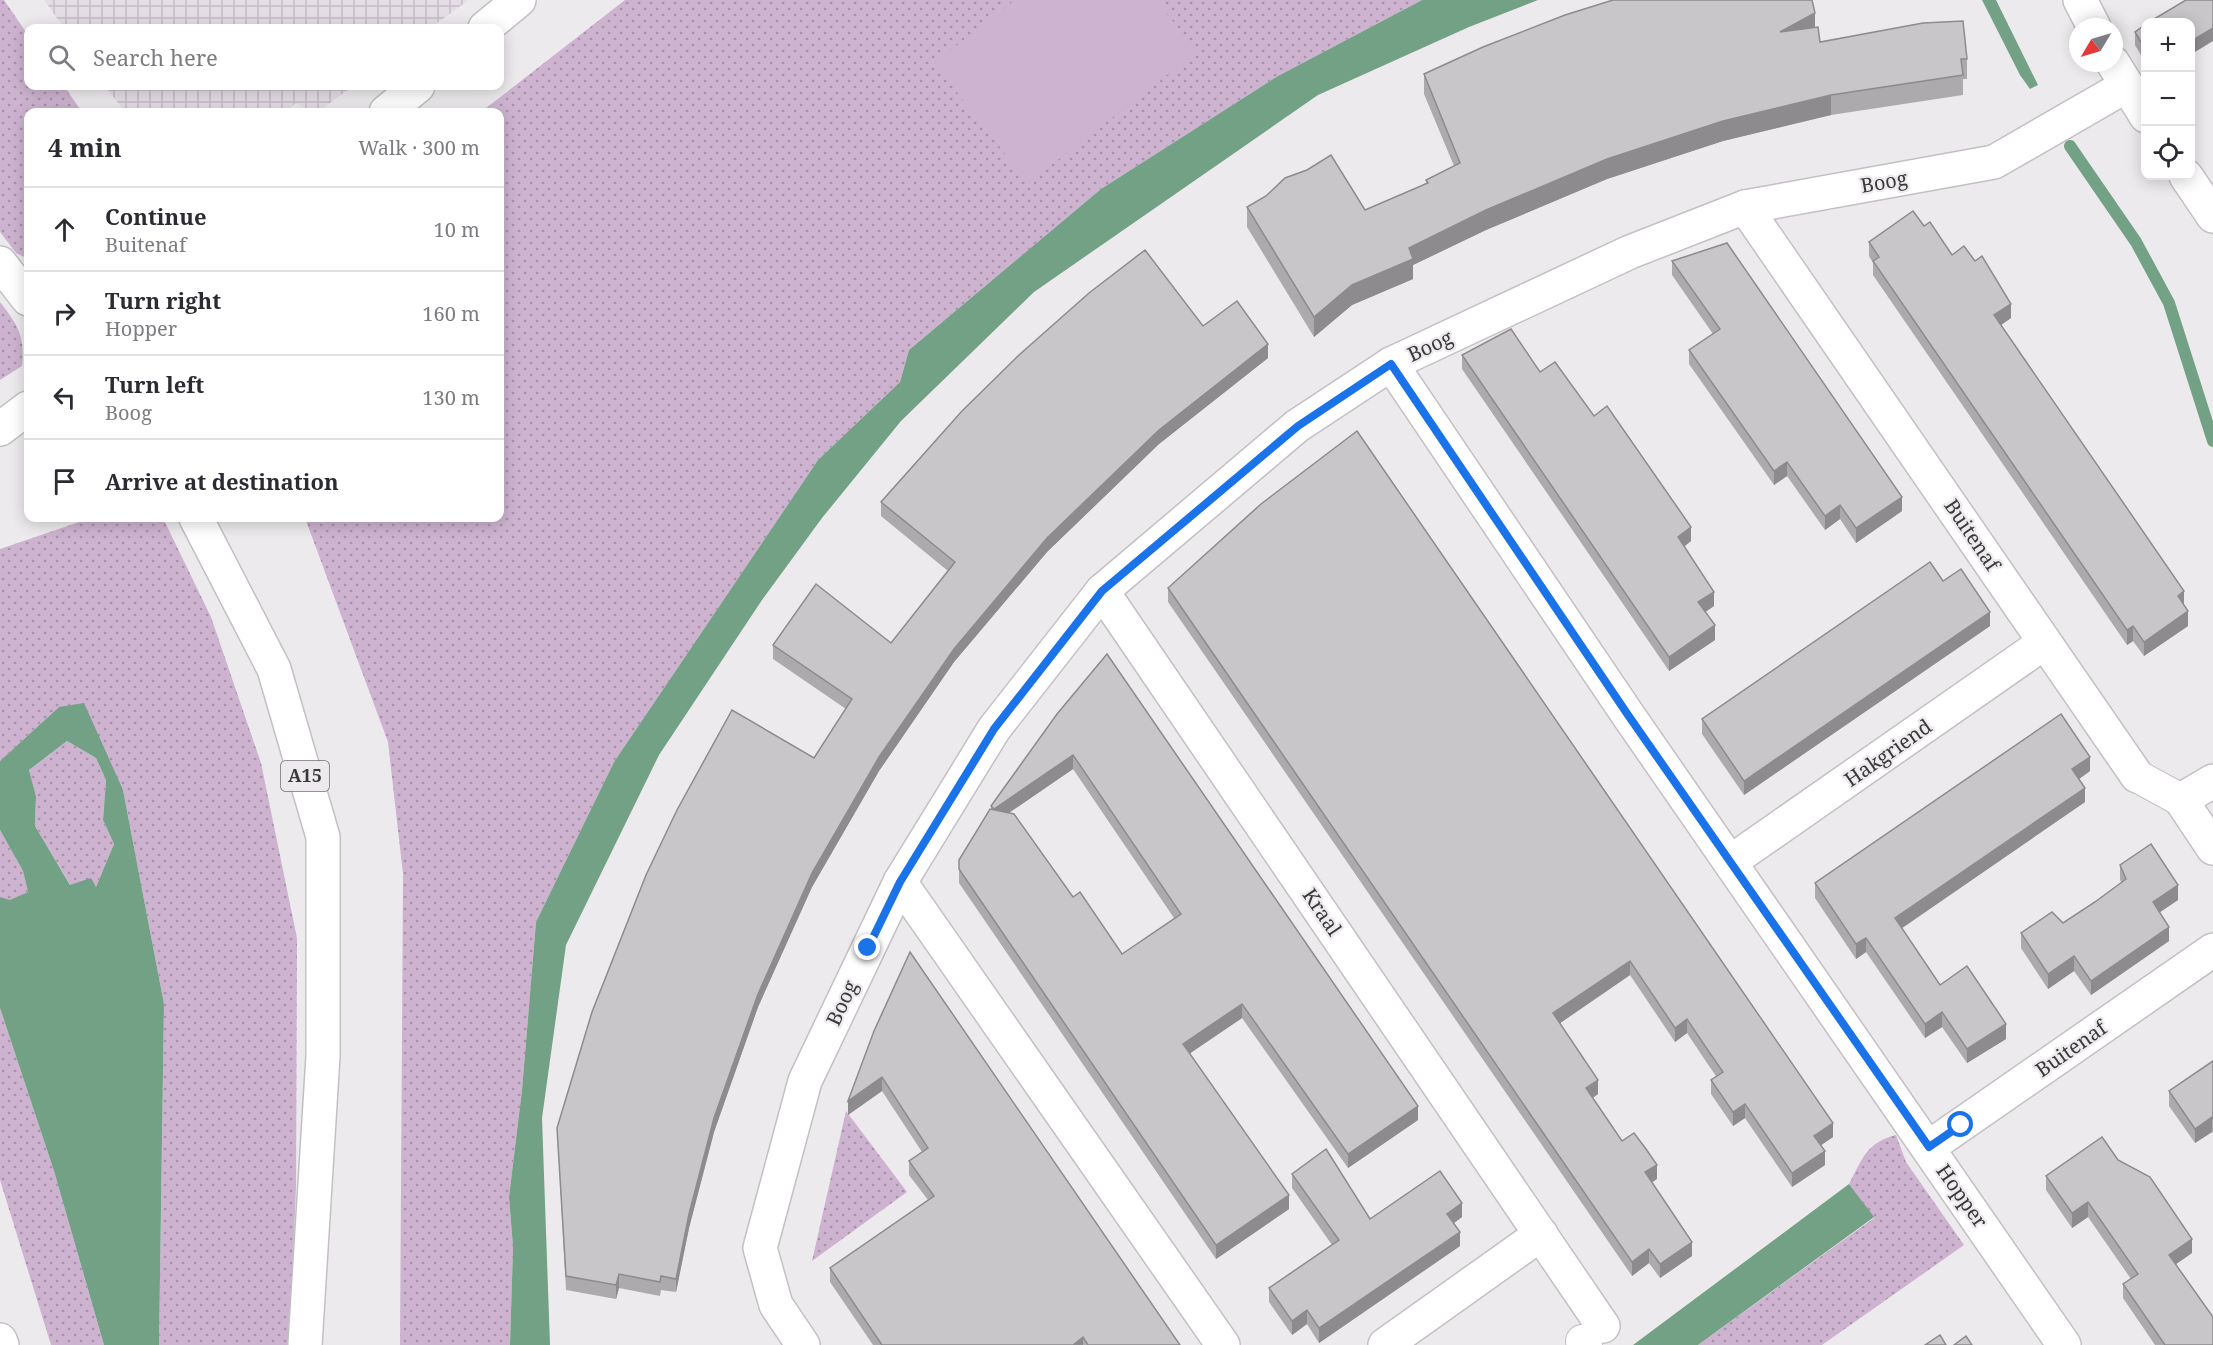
<!DOCTYPE html>
<meta charset="utf-8">
<style>
body{margin:0;font-family:"Noto Serif",serif;background:#f2f2f3;color:#2b2b33}
.controls{position:absolute;right:18px;top:18px;display:grid;overflow:hidden;border-radius:12px;box-shadow:0 3px 15px #0003}
.controls button{width:54px;height:54px;display:grid;place-items:center;padding:0;border:0;border-bottom:2px solid #e1e1e2;background:#fff;color:#2b2b33;font:30px sans-serif}
.compass{position:absolute;left:2069px;top:18px;width:54px;height:54px;border-radius:50%;background:#fff;box-shadow:0 3px 15px #0003;rotate:232deg}
.stop{position:absolute;width:18px;height:18px;margin:-14px;border:4px solid #1a73e8;border-radius:50%;background:#fff}
.stop.end{background:#1a73e8;border-color:#fff;box-shadow:0 2px 6px #0008}
.list{margin:0;padding:0;list-style:none}
h2{display:flex;justify-content:space-between;align-items:center;height:78px;margin:0;padding:0 24px;font-size:26px}
h2 small{font-size:20px;font-weight:400;color:#7c7c81}
.list li{display:grid;grid-template-columns:39px 1fr auto;gap:18px;align-items:center;box-sizing:border-box;height:84px;padding:0 24px;border-top:2px solid #e1e1e2}
.list b{display:block;font-size:22px;white-space:nowrap}
.list p{margin:0;font-size:20px;white-space:nowrap;color:#7c7c81}
.list em{font-size:20px;font-style:normal;color:#7c7c81}
.icon{flex:none;width:33px;height:33px;fill:none;stroke:currentColor;stroke-width:2;stroke-linecap:round;stroke-linejoin:round}
.map{position:relative;flex:none;width:2213px;height:1345px;overflow:hidden}
.search{position:absolute;background:#fff;box-shadow:0 3px 15px #0003;left:24px;top:24px;width:480px;height:66px;display:flex;align-items:center;gap:15px;box-sizing:border-box;padding:0 21px;border-radius:12px;color:#7c7c81;font-size:22px}
.panel{position:absolute;background:#fff;box-shadow:0 3px 15px #0003;left:24px;top:108px;width:480px;height:414px;border-radius:12px}
.map>svg:first-child{display:block}
.industrial{fill:url(#industrial-grid)}
.grass{fill:url(#grass-dots)}
.garden{fill:#cdb3cf}
.water{fill:#72a186;fill-rule:evenodd}
.lines{fill:none;stroke-linecap:round;stroke-linejoin:round}
.stream{stroke:#72a186;stroke-width:12}
.pedestrian-casing{stroke:#c3c0c3;stroke-width:34}
.minor-casing{stroke:#c3c0c3;stroke-width:36}
.tertiary-casing{stroke:#c3c0c3;stroke-width:36}
.secondary-casing{stroke:#c3c0c3;stroke-width:36}
.motorway-casing{stroke:#c3c0c3;stroke-width:36}
.pedestrian{stroke:#fff;stroke-width:32}
.minor{stroke:#fff;stroke-width:33}
.tertiary{stroke:#fff;stroke-width:33}
.secondary{stroke:#fff;stroke-width:33}
.motorway{stroke:#fff;stroke-width:33}
.wall{fill:#adaaad;fill-rule:evenodd}
.shaded-wall{fill:#8d8b8d}
.building{fill:#c9c6c9;stroke:#8d8b8d;stroke-width:1.5}
.route{stroke:#1a73e8;stroke-width:8}
.labels{text-anchor:middle;stroke-width:4.5;stroke-linejoin:round;paint-order:stroke}
.shield{fill:#edeaed;stroke:#706d70;stroke-width:1.5}
.shield-label{font-size:18px;font-weight:bold;fill:#3a383a}
.street-label{font-size:20px;fill:#3a383a;stroke:#edeaed}
</style>
<div class="map">
<svg width="2213" height="1345" viewBox="0 0 2213 1345">
<defs>
<pattern id="industrial-grid" width="8" height="8" patternUnits="userSpaceOnUse" patternTransform="scale(1.5)"><rect width="8" height="8" fill="#e5dde6"/><path d="M0 4h8M4 0v8" fill="none" stroke="#c5bec6"/></pattern>
<pattern id="grass-dots" width="8" height="8" patternUnits="userSpaceOnUse" patternTransform="scale(1.5)"><rect width="8" height="8" fill="#cdb3cf"/><path d="M2 2h.1M6 6h.1" fill="none" stroke="#a793a9" stroke-width="1.8" stroke-linecap="round"/></pattern>
</defs>
<rect width="100%" height="100%" fill="#edeaed"/>
<g class="industrial">
<polygon points="44,0 469,0 430,28 64,28"/>
<polygon points="105,86 353,86 323,108 309,110 296,103 285,112 125,112"/>
</g>
<g class="grass">
<polygon points="0,0 4,0 28,35 28,86 64,86 82,112 28,112 28,259 16,253 0,232"/>
<polygon points="625,0 1422,0 1278,76 1101,189 909,350 900,382 818,460 614,762 536,922 522,1090 509,1197 513,1247 510,1345 400,1345 403,874 388,742 305,518 500,518 500,112 481,112"/>
<path d="M0 302C18 325 25 336 22 366L0 380Z"/>
<polygon points="91,518 163,518 211,617 261,763 297,938 296,1186 290,1345 159,1345 164,1004 123,790 59,707 0,761 0,549"/>
<polygon points="67,741 96,758 106,780 103,820 114,844 96,887 71,886 35,826 36,796 29,770"/>
<polygon points="0,830 23,871 28,892 10,901 0,897"/>
<polygon points="0,1008 54,1171 104,1345 51,1345 0,1180"/>
<polygon points="846,1111 907,1192 812,1261"/>
<path d="M1896 1135 1906 1162 1964 1245 1822 1345H1698L1874 1218 1849 1184C1863 1158 1866 1143 1896 1135Z"/>
</g>
<polygon class="garden" points="1015,0 1156,0 1197,52 1028,183 934,63"/>
<g class="water">
<polygon points="1422,0 1538,0 1469,27 1318,95 1034,292 901,421 822,518 762,600 659,755 566,945 542,1118 550,1345 510,1345 513,1247 509,1197 522,1090 536,922 614,762 818,460 900,382 909,350 1101,189 1278,76"/>
<polygon points="1982,0 1996,0 2038,85 2030,89 2020,75"/>
<path d="M84 703 123 790 164 1004 159 1345H104L54 1171 0 1008V897L10 900 28 892 23 871 0 830V761L59 707ZM67 741 96 758 106 780 103 820 114 844 96 887 91 878 70 885 35 826 36 796 29 770Z"/>
<polygon points="1849,1184 1874,1217 1698,1345 1633,1345"/>
</g>
<g class="lines">
<polyline class="stream" points="2070,146 2136,242 2169,303 2213,441"/>
<g class="pedestrian-casing">
<g id="pedestrian">
<polyline points="2137,776 2181,800"/>
<polyline points="1582,1341 1586,1345"/>
</g>
</g>
<g class="minor-casing">
<g id="minor">
<polyline points="2080,0 2094,27"/>
<polyline points="2113,63 2146,116"/>
<polyline points="2186,176 2213,216"/>
<polyline points="1745,207 2137,776"/>
<polyline points="1391,364 1628,715 2064,1345"/>
<polyline points="1102,591 1603,1326"/>
<polyline points="2213,781 2181,800 2213,848"/>
<polyline points="1730,862 2044,643"/>
<polyline points="900,882 1223,1345"/>
<polyline points="1929,1147 2213,950"/>
<polyline points="803,1345 776,1305 760,1248 805,1081 900,882 994,729 1102,591 1297,426 1391,364 1630,252 1745,207 1994,162 2126,86"/>
<polyline points="1385,1345 1541,1234"/>
</g>
</g>
<g class="tertiary-casing">
<g id="tertiary">
<polyline points="485,28 519,0"/>
<polyline points="386,112 418,86"/>
</g>
</g>
<g class="secondary-casing">
<polyline id="secondary" points="0,429 28,408"/>
</g>
<g class="motorway-casing">
<g id="motorway">
<polyline points="0,263 28,299"/>
<polyline points="196,518 274,669 323,837 323,1056 305,1345"/>
<polyline points="0,1340 2,1345"/>
</g>
</g>
<use href="#pedestrian" class="pedestrian"/>
<use href="#minor" class="minor"/>
<use href="#tertiary" class="tertiary"/>
<use href="#secondary" class="secondary"/>
<use href="#motorway" class="motorway"/>
</g>
<g class="wall">
<polygon points="2145,25 2145,62 2135,45 2135,32"/>
<polygon points="1815,27 1820,42 1967,59 1967,79 1963,79 1963,95 1831,115 1723,141 1607,179 1486,230 1413,265 1413,279 1352,305 1314,337 1247,227 1247,207 1365,210 1426,183 1426,180 1454,166 1424,94 1424,74"/>
<polygon points="1924,226 2011,318 2001,325 2184,605 2188,626 2144,656 2133,641 2127,645 1873,275 1873,263 1869,256 1869,242"/>
<polygon points="1672,261 1902,511 1856,543 1840,519 1825,530 1787,476 1774,485 1689,364 1689,350 1713,334 1672,275"/>
<polygon points="1203,326 1268,358 1159,444 1047,552 954,662 879,771 812,887 758,1007 714,1132 689,1228 676,1292 661,1290 660,1296 619,1288 616,1299 566,1290 557,1128 814,758 846,709 773,659 773,645 891,643 948,571 881,516 881,502"/>
<polygon points="1462,355 1540,372 1594,416 1691,541 1684,547 1714,606 1705,612 1715,640 1669,671 1462,369"/>
<polygon points="1261,504 1833,1137 1821,1145 1825,1165 1792,1187 1745,1118 1733,1126 1711,1094 1711,1080 1716,1076 1705,1060 1687,1033 1675,1042 1630,975 1560,1023 1598,1094 1593,1098 1622,1141 1657,1179 1651,1182 1692,1256 1660,1278 1649,1263 1632,1276 1168,602 1168,588"/>
<polygon points="1943,581 1990,626 1744,795 1702,734 1702,719"/>
<path d="M1057 714 1418 1120 1348 1168 1242 1018 1189 1054 1289 1209 1216 1259 959 883V860L991 809V806ZM1073 769 1174 918 1122 954 1073 897 1009 813Z"/>
<polygon points="2090,771 2079,779 2085,802 1901,928 1940,985 2006,1039 1967,1063 1942,1027 1925,1038 1866,952 1856,959 1815,898 1815,883"/>
<polygon points="2120,865 2178,900 2159,912 2169,941 2091,995 2074,971 2048,989 2021,948 2021,933 2063,923 2122,883 2120,880"/>
<polygon points="874,1031 1180,1345 873,1345 830,1282 830,1268 928,1200 909,1175 909,1161 922,1152 882,1091 848,1115"/>
<polygon points="2213,1061 2213,1133 2212,1132 2195,1143 2169,1106 2169,1091"/>
<polygon points="2118,1160 2192,1253 2176,1264 2213,1345 2155,1345 2123,1298 2123,1284 2131,1279 2088,1217 2072,1228 2046,1190 2046,1176"/>
<polygon points="1292,1174 1370,1219 1462,1217 1454,1223 1460,1246 1319,1343 1307,1324 1292,1335 1269,1302 1269,1288 1332,1245 1292,1188"/>
</g>
<g class="shaded-wall">
<polygon points="1815,13 1815,33 1780,32"/>
<polygon points="2213,28 2213,41 2190,55 2190,42"/>
<polygon points="1831,95 1831,115 1723,141 1607,179 1486,230 1413,265 1413,279 1352,305 1314,337 1314,317 1352,285 1409,248 1486,210 1607,159 1723,121"/>
<polygon points="2011,304 2011,318 1994,330 1994,315"/>
<polygon points="1268,344 1268,358 1159,444 1047,552 954,662 879,771 812,887 758,1007 714,1132 689,1228 676,1292 676,1279 689,1214 714,1118 758,994 812,873 879,757 954,649 1047,538 1159,430"/>
<polygon points="1787,462 1787,476 1774,485 1774,471"/>
<polygon points="1902,497 1902,511 1856,543 1856,528"/>
<polygon points="1840,505 1840,519 1825,530 1825,516"/>
<polygon points="1691,527 1691,541 1678,551 1678,537"/>
<polygon points="2184,591 2184,606 2178,596"/>
<polygon points="1714,592 1714,606 1698,617 1698,602"/>
<polygon points="2188,611 2188,626 2144,656 2144,642"/>
<polygon points="1990,612 1990,626 1744,795 1744,781"/>
<polygon points="1715,625 1715,640 1669,671 1669,657"/>
<polygon points="2133,626 2133,641 2127,645 2127,630"/>
<polygon points="1073,755 1073,769 994,823 994,809"/>
<polygon points="2090,757 2090,771 2072,784 2072,769"/>
<polygon points="2085,788 2085,802 1895,933 1895,918"/>
<polygon points="2178,885 2178,900 2153,917 2153,902"/>
<polygon points="2169,927 2169,941 2091,995 2091,981"/>
<polygon points="1866,938 1866,952 1856,959 1856,944"/>
<polygon points="2074,956 2074,971 2048,989 2048,974"/>
<polygon points="1630,961 1630,975 1553,1028 1553,1013"/>
<polygon points="1242,1004 1242,1018 1183,1058 1183,1044"/>
<polygon points="1942,1012 1942,1027 1925,1038 1925,1024"/>
<polygon points="1687,1019 1687,1033 1675,1042 1675,1028"/>
<polygon points="2006,1024 2006,1039 1967,1063 1967,1049"/>
<polygon points="882,1077 882,1091 848,1115 848,1101"/>
<polygon points="1598,1080 1598,1094 1586,1102 1586,1088"/>
<polygon points="1745,1104 1745,1118 1733,1126 1733,1112"/>
<polygon points="1418,1106 1418,1120 1348,1168 1348,1154"/>
<polygon points="2212,1117 2212,1132 2195,1143 2195,1129"/>
<polygon points="1833,1123 1833,1137 1814,1150 1814,1136"/>
<polygon points="1825,1151 1825,1165 1792,1187 1792,1173"/>
<polygon points="1657,1165 1657,1179 1645,1187 1645,1172"/>
<polygon points="1289,1195 1289,1209 1216,1259 1216,1245"/>
<polygon points="2088,1202 2088,1217 2072,1228 2072,1213"/>
<polygon points="1462,1203 1462,1217 1447,1228 1447,1214"/>
<polygon points="1460,1232 1460,1246 1319,1343 1319,1328"/>
<polygon points="2192,1239 2192,1253 2169,1269 2169,1255"/>
<polygon points="1692,1242 1692,1256 1660,1278 1660,1264"/>
<polygon points="1649,1249 1649,1263 1632,1276 1632,1262"/>
<polygon points="619,1274 619,1288 616,1299 616,1285"/>
<polygon points="1307,1310 1307,1324 1292,1335 1292,1321"/>
<polygon points="1083,1337 1083,1345 1073,1345"/>
</g>
<g class="building">
<polygon points="1613,0 1812,0 1815,13 1780,32 1818,27 1820,42 1923,23 1963,21 1967,59 1961,59 1963,75 1831,95 1723,121 1607,159 1486,210 1409,248 1413,259 1352,285 1314,317 1247,207 1266,196 1285,178 1307,170 1331,155 1365,210 1428,183 1426,180 1460,163 1424,74 1483,47 1565,15"/>
<polygon points="2186,0 2213,0 2213,28 2190,42 2190,22 2149,22"/>
<polygon points="2145,25 2145,49 2135,32"/>
<polygon points="1913,211 1924,226 1930,222 1952,255 1964,246 1975,261 1982,256 2011,304 1994,315 2184,591 2178,596 2188,611 2144,642 2133,626 2127,630 1873,261 1879,257 1869,242"/>
<polygon points="1727,243 1902,497 1856,528 1840,505 1825,516 1787,462 1774,471 1689,350 1720,329 1672,261"/>
<polygon points="1145,250 1203,326 1237,301 1268,344 1159,430 1047,538 954,649 879,757 812,873 758,994 714,1118 689,1214 676,1279 661,1276 660,1282 619,1274 616,1285 566,1276 557,1128 592,1012 646,875 677,810 732,710 814,758 852,699 773,645 816,584 891,643 955,562 881,502 962,411 1019,355 1089,293"/>
<polygon points="1511,329 1540,372 1555,362 1594,416 1607,406 1691,527 1678,537 1714,592 1698,602 1715,625 1669,657 1462,355"/>
<polygon points="1357,431 1833,1123 1814,1136 1825,1151 1792,1173 1745,1104 1733,1112 1711,1080 1723,1072 1705,1046 1687,1019 1675,1028 1630,961 1553,1013 1598,1080 1586,1088 1622,1141 1634,1133 1646,1149 1657,1165 1645,1172 1692,1242 1660,1264 1649,1249 1632,1262 1168,588 1261,504"/>
<polygon points="1930,562 1943,581 1961,569 1990,612 1744,781 1702,719"/>
<polygon points="1107,654 1418,1106 1348,1154 1242,1004 1183,1044 1289,1195 1216,1245 959,869 959,860 990,809 1014,814 1073,897 1080,892 1122,954 1181,914 1073,755 994,809 991,806 1057,714"/>
<polygon points="2061,714 2090,757 2072,769 2085,788 1895,918 1940,985 1967,966 2006,1024 1967,1049 1942,1012 1925,1024 1866,938 1856,944 1815,883"/>
<polygon points="2151,844 2178,885 2153,902 2169,927 2091,981 2074,956 2048,974 2021,933 2052,912 2063,923 2095,902 2126,879 2120,865"/>
<polygon points="910,952 1180,1345 1088,1345 1083,1337 1073,1345 882,1345 830,1268 934,1196 909,1161 928,1148 882,1077 848,1101 874,1031"/>
<polygon points="2213,1061 2213,1119 2212,1117 2195,1129 2169,1091"/>
<polygon points="2102,1137 2118,1160 2150,1177 2192,1239 2169,1255 2213,1317 2213,1345 2165,1345 2123,1284 2138,1274 2088,1202 2072,1213 2046,1176"/>
<polygon points="1326,1149 1370,1219 1440,1171 1462,1203 1447,1214 1460,1232 1319,1328 1307,1310 1292,1321 1269,1288 1339,1240 1292,1174"/>
<polygon points="1940,1335 1946,1345 1925,1345"/>
<polygon points="1966,1336 1972,1345 1954,1345"/>
</g>
<g class="lines">
<polyline class="route" points="868,948 900,882 994,729 1102,591 1298,426 1391,364 1628,715 1929,1147 1961,1125"/>
</g>
<g class="labels">
<rect class="shield" x="281" y="761" width="48" height="30" rx="4.5"/>
<g class="shield-label">
<text x="305" y="782">A15</text>
</g>
<g class="street-label">
<text transform="translate(1884 182) rotate(-10)" y="7">Boog</text>
<text transform="translate(1430 346) rotate(-25)" y="7">Boog</text>
<text transform="translate(1972 535) rotate(56)" y="7">Buitenaf</text>
<text transform="translate(1888 753) rotate(-35)" y="7">Hakgriend</text>
<text transform="translate(1322 912) rotate(56)" y="7">Kraal</text>
<text transform="translate(842 1003) rotate(-65)" y="7">Boog</text>
<text transform="translate(2071 1049) rotate(-35)" y="7">Buitenaf</text>
<text transform="translate(1962 1196) rotate(55)" y="7">Hopper</text>
</g>
</g>
</svg>
<div class="controls">
<button>+</button>
<button>−</button>
<button><svg class="icon" aria-label="locate" viewBox="0 0 24 24"><circle cx="12" cy="12" r="6"/><path d="M12 2v4M12 18v4M2 12h4M18 12h4"/></svg></button>
</div>
<svg class="compass" viewBox="-18 -18 36 36"><path d="M0-13l5 13h-10z" fill="#e53935"/><path d="M0 13l5-13h-10z" fill="#7c7c81"/></svg>
<div class="stop" style="left:1961px;top:1125px"></div>
<div class="stop end" style="left:868px;top:948px"></div>
<div class="search"><svg class="icon" aria-label="search" viewBox="0 0 24 24"><circle cx="10" cy="10" r="6"/><path d="M15 15l6 6"/></svg>Search here</div>
<section class="panel">
<h2>4 min<small>Walk · 300 m</small></h2>
<ul class="list">
<li><svg class="icon" aria-label="ahead" viewBox="0 0 24 24"><path d="M12 20V5M6 11l6-6 6 6"/></svg><div><b>Continue</b><p>Buitenaf</p></div><em>10 m</em></li>
<li><svg class="icon" aria-label="right" viewBox="0 0 24 24"><path d="M7 20v-9h11M14 6l5 5-5 5"/></svg><div><b>Turn right</b><p>Hopper</p></div><em>160 m</em></li>
<li><svg class="icon" aria-label="left" viewBox="0 0 24 24"><path d="M17 20v-9H6M10 6l-5 5 5 5"/></svg><div><b>Turn left</b><p>Boog</p></div><em>130 m</em></li>
<li><svg class="icon" aria-label="arrive" viewBox="0 0 24 24"><path d="M6 21V4h12l-3 4 3 4H6"/></svg><div><b>Arrive at destination</b></div></li>
</ul>
</section>
</div>
